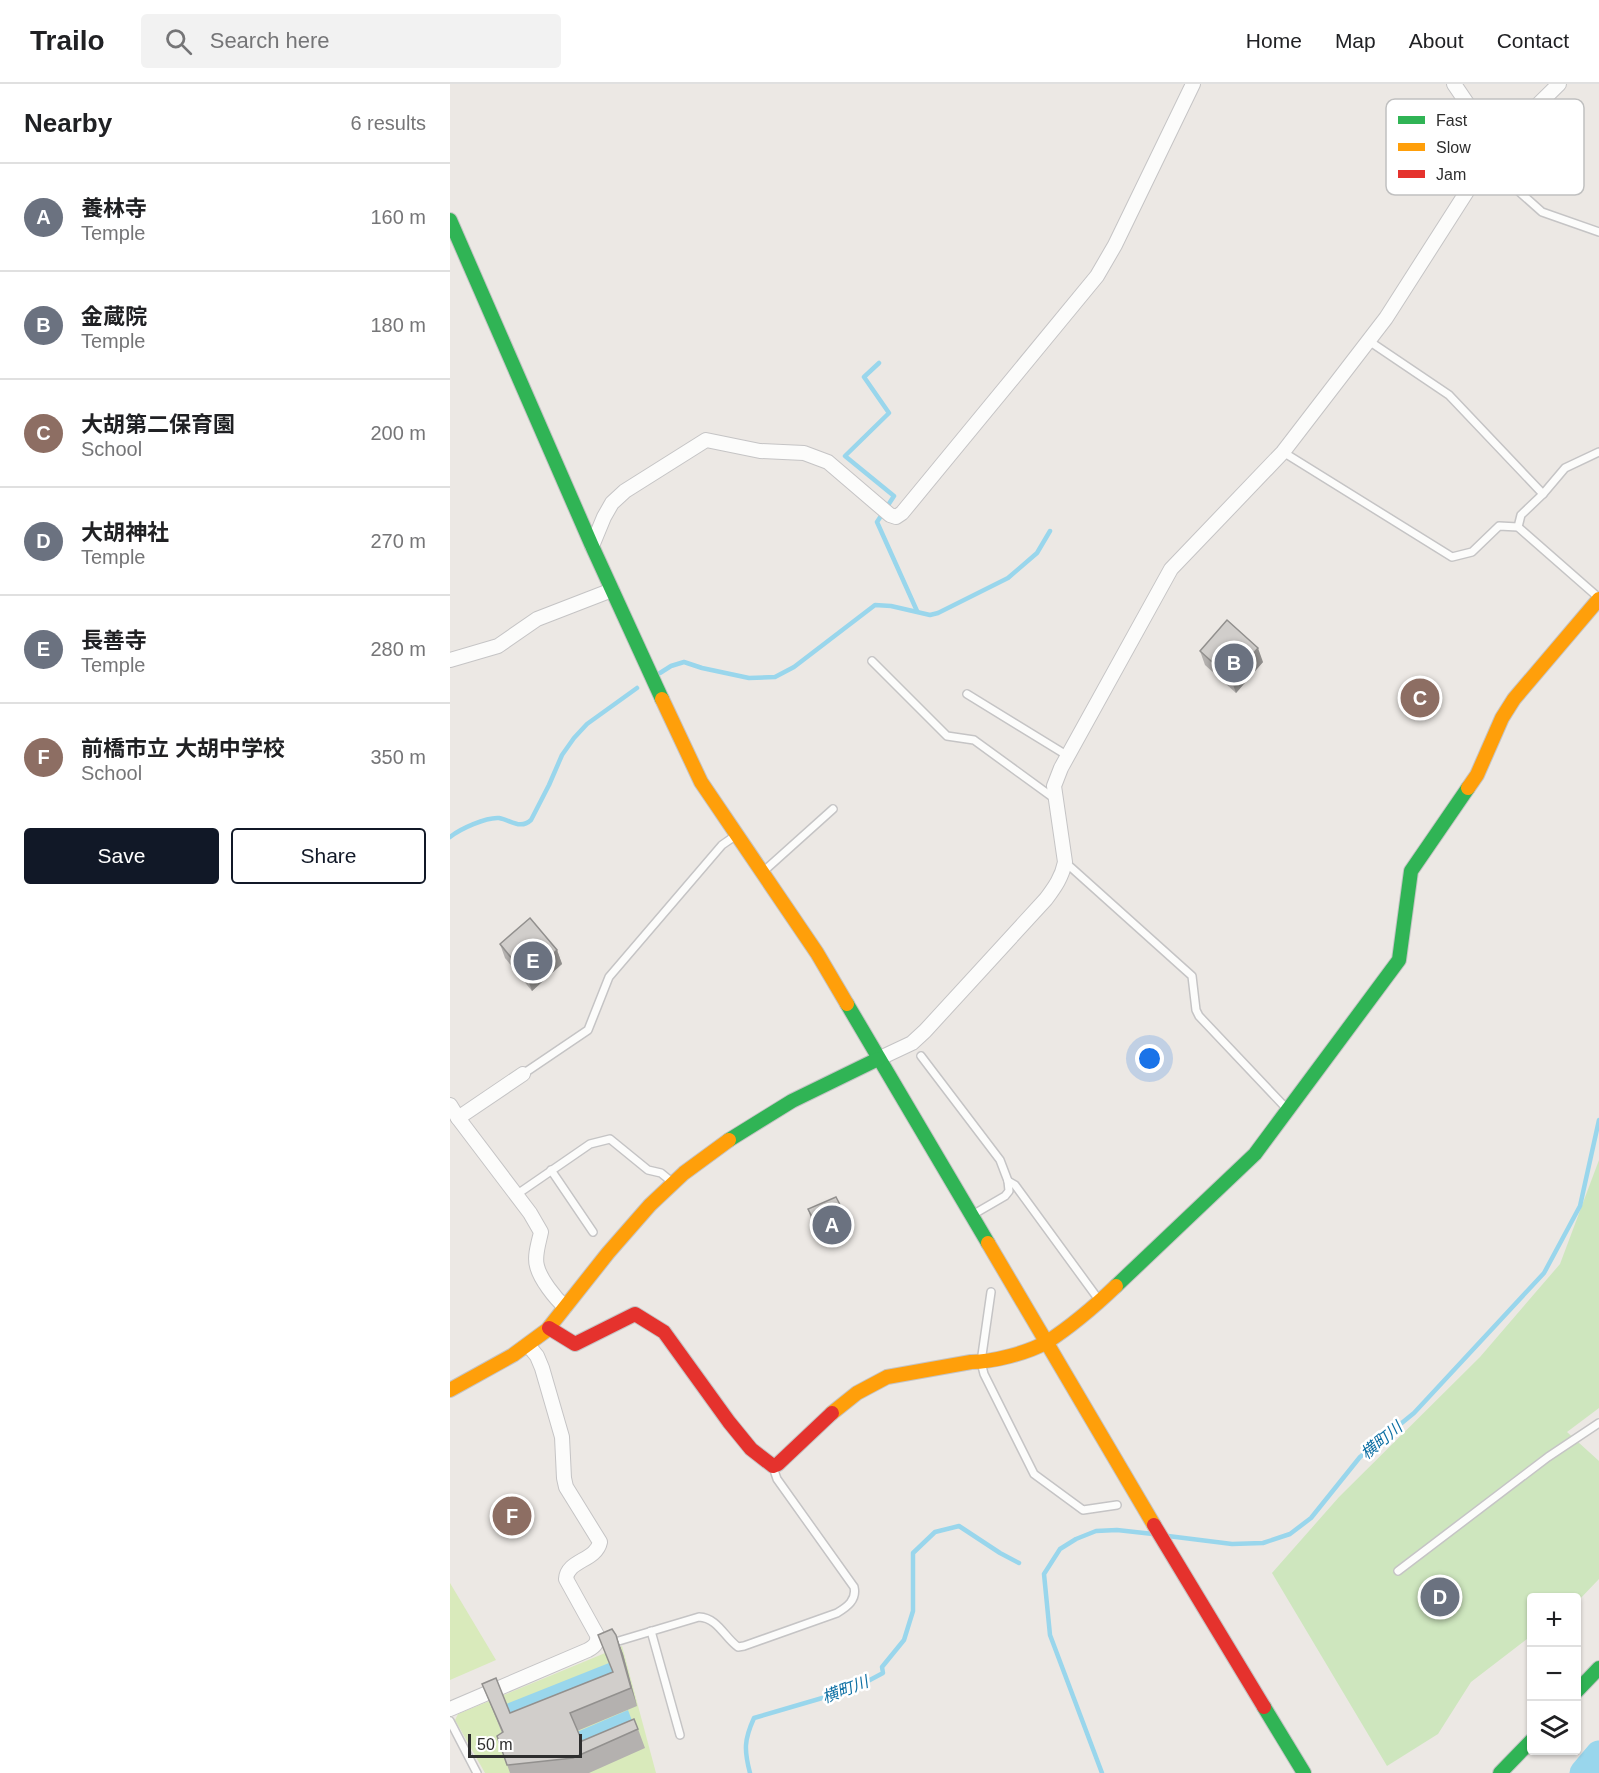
<!DOCTYPE html>
<meta charset="utf-8">
<style>
body{margin:0;font-family:Arial,"Noto Sans JP",sans-serif;background:#f2f2f2;color:#202124}
.controls{position:absolute;right:18px;bottom:18px;display:grid;overflow:hidden;border-radius:6px;box-shadow:0 2px 4px #0004}
.controls button{width:54px;height:54px;display:grid;place-items:center;padding:0;border:0;border-bottom:2px solid #e0e0e0;background:#fff;color:#202124;font:30px sans-serif}
.scale{position:absolute;left:18px;bottom:15px;width:114px;box-sizing:border-box;padding-left:6px;border:3px solid #2e2e2e;border-top:0;font-size:16px;line-height:21px;white-space:nowrap;color:#2e2e2e;-webkit-text-stroke:4px #fff;paint-order:stroke}
.you{position:absolute;left:700px;top:975px;width:21px;height:21px;margin:-15px;border:4px solid #fff;border-radius:50%;background:#1a73e8;box-shadow:0 0 0 9px #1a73e833}
.badge{display:grid;place-items:center;width:39px;height:39px;border-radius:50%;background:#111827;color:#fff;font-size:20px;font-weight:700}
.pin{position:absolute;translate:-50% -50%;border:3px solid #fff;box-shadow:0 2px 6px #0006}
.list{margin:0;padding:0;list-style:none}
h2{display:flex;justify-content:space-between;align-items:center;height:78px;margin:0;padding:0 24px;font-size:26px}
h2 small{font-size:20px;font-weight:400;color:#757577}
.list li{display:grid;grid-template-columns:39px 1fr auto;gap:18px;align-items:center;box-sizing:border-box;height:108px;padding:0 24px;border-top:2px solid #e0e0e0}
.list b{display:block;font-size:22px;white-space:nowrap}
.list p{margin:0;font-size:20px;white-space:nowrap;color:#757577}
.list em{font-size:20px;font-style:normal;color:#757577}
.actions{display:flex;gap:12px;padding:18px 24px}
.actions a{flex:1;padding:14px 0;border:2px solid #111827;border-radius:6px;text-align:center;font-size:21px;color:#111827}
.actions .main{background:#111827;color:#fff}
.icon{flex:none;width:33px;height:33px;fill:none;stroke:currentColor;stroke-width:2;stroke-linecap:round;stroke-linejoin:round}
.map{position:relative;flex:none;width:1149px;height:1689px;overflow:hidden}
header{display:flex;align-items:center;gap:36px;box-sizing:border-box;height:84px;padding:0 30px;background:#fff;border-bottom:2px solid #e0e0e0}
header strong{font-size:28px}
nav{display:flex;gap:33px;margin-inline-start:auto;font-size:21px}
.search{width:420px;height:54px;background:#f2f2f2;display:flex;align-items:center;gap:15px;box-sizing:border-box;padding:0 21px;border-radius:6px;color:#757577;font-size:22px}
main{display:flex}
aside{flex:1;background:#fff}
.map>svg:first-child{display:block}
.green{fill:#cee6be}
.pitch{fill:#d9eabb}
.water{fill:#99d6ec}
.lines{fill:none;stroke-linecap:round;stroke-linejoin:round}
.stream{stroke:#99d6ec;stroke-width:4.5}
.river{stroke:#99d6ec;stroke-width:27}
.lane-casing{stroke:#c5c4c5;stroke-width:10}
.street-casing{stroke:#c5c4c5;stroke-width:16}
.fast-casing{stroke:#c5c4c5;stroke-width:16}
.slow-casing{stroke:#c5c4c5;stroke-width:16}
.jam-casing{stroke:#c5c4c5;stroke-width:16}
.lane{stroke:#fcfcfb;stroke-width:7}
.street{stroke:#fcfcfb;stroke-width:14}
.fast{stroke:#30b455;stroke-width:14}
.slow{stroke:#ff9f0a;stroke-width:14}
.jam{stroke:#e5322d;stroke-width:14}
.wall{fill:#b4b1af}
.shaded-wall{fill:#92908e}
.building{fill:#d1cecb;stroke:#92908e;stroke-width:1.5}
.labels{text-anchor:middle;stroke-width:5;stroke-linejoin:round;paint-order:stroke}
.water-label{font-size:16px;font-style:italic;fill:#0d6fa3;stroke:#fff}
.key{fill:#fff;stroke:#c0c0c0;stroke-width:1.5}
.key-label{font-size:16px;fill:#2e2e2e}
</style>
<header>
<strong>Trailo</strong>
<div class="search"><svg class="icon" aria-label="search" viewBox="0 0 24 24"><circle cx="10" cy="10" r="6"/><path d="M15 15l6 6"/></svg>Search here</div>
<nav><a>Home</a><a>Map</a><a>About</a><a>Contact</a></nav>
</header>
<main>
<aside>
<h2>Nearby<small>6 results</small></h2>
<ul class="list">
<li><span class="badge" style="background:#6b7280">A</span><div><b>養林寺</b><p>Temple</p></div><em>160 m</em></li>
<li><span class="badge" style="background:#6b7280">B</span><div><b>金蔵院</b><p>Temple</p></div><em>180 m</em></li>
<li><span class="badge" style="background:#8d6e63">C</span><div><b>大胡第二保育園</b><p>School</p></div><em>200 m</em></li>
<li><span class="badge" style="background:#6b7280">D</span><div><b>大胡神社</b><p>Temple</p></div><em>270 m</em></li>
<li><span class="badge" style="background:#6b7280">E</span><div><b>長善寺</b><p>Temple</p></div><em>280 m</em></li>
<li><span class="badge" style="background:#8d6e63">F</span><div><b>前橋市立 大胡中学校</b><p>School</p></div><em>350 m</em></li>
</ul>
<div class="actions"><a class="main">Save</a><a>Share</a></div>
</aside>
<div class="map">
<svg width="1149" height="1689" viewBox="0 0 1149 1689">
<rect width="100%" height="100%" fill="#ece8e4"/>
<polygon class="green" points="1149,1076 1149,1324 1117,1348 1149,1377 1149,1495 1127,1518 1126,1514 1082,1514 1081,1552 1021,1598 988,1650 937,1682 822,1489 889,1413 1030,1273 1110,1180"/>
<g class="pitch">
<polygon points="0,1499 46,1576 0,1596"/>
<polygon points="172,1562 206,1689 35,1689 5,1636 8,1630"/>
</g>
<g class="water">
<polygon points="159,1579 170,1607 67,1648 56,1620"/>
<polygon points="178,1626 189,1655 138,1676 127,1648"/>
</g>
<g class="lines">
<g class="stream">
<polyline points="429,279 414,293 439,329 395,372 444,412 427,438 467,527"/>
<polyline points="210,589 221,582 234,578 252,584 299,594 325,593 344,583 425,521 441,522 480,531 488,529 558,494 587,469 600,447"/>
<path d="M0 753C10 745 36 733 49 734 61 736 70 746 81 736L99 701 112 671 124 654 137 640 187 604"/>
<polyline points="718,1452 782,1460 813,1459 840,1450 861,1434 910,1373 964,1329 1094,1189 1130,1122 1149,1036"/>
<path d="M300 1689C294 1666 294 1656 304 1634L403 1605 433 1589 432 1583 454 1556 463 1527V1469L485 1448 509 1442 550 1469 569 1479"/>
<polyline points="652,1689 600,1551 594,1490 610,1465 626,1455 646,1447 667,1446 703,1450"/>
</g>
<polyline class="river" points="1133,1689 1149,1670"/>
<g class="lane-casing">
<g id="lane">
<polyline points="1036,78 1092,128 1149,148"/>
<polyline points="919,257 999,311 1093,410"/>
<polyline points="833,368 1002,473 1022,468 1049,442 1068,443 1149,514"/>
<polyline points="1068,443 1071,431 1093,410 1115,384 1149,368"/>
<polyline points="422,577 497,652 524,656 605,715"/>
<polyline points="517,610 618,672"/>
<polyline points="615,778 742,892 746,926 749,932 837,1025"/>
<polyline points="314,787 383,725"/>
<polyline points="471,972 550,1076 558,1097 559,1107 555,1112 524,1130"/>
<polyline points="73,990 138,946 159,893 272,761 285,752"/>
<polyline points="101,1086 143,1148"/>
<polyline points="558,1097 565,1101 649,1216"/>
<polyline points="66,1111 140,1060 160,1055 198,1086 211,1089 222,1098"/>
<polyline points="541,1208 531,1278 534,1290 584,1390 633,1426 667,1421"/>
<polyline points="948,1487 1098,1373 1149,1339"/>
<polyline points="201,1547 230,1651"/>
<path d="M162 1559 249 1533C268 1534 274 1553 288 1563L294 1562 387 1529C397 1523 407 1516 404 1503L327 1395 323 1383"/>
<polyline points="0,1637 27,1689"/>
</g>
</g>
<g class="street-casing">
<g id="street">
<polyline points="1004,0 1046,62"/>
<polyline points="142,462 154,433 162,419 175,407 256,356 310,367 354,369 378,378 440,431 446,433 452,429 647,192 665,161 743,0"/>
<polyline points="0,576 48,562 87,535 162,506"/>
<path d="M428 975 462 959 475 947 596 815C605 803 612 793 615 778L604 702 611 684 721 485 833 368 936 234 1046 62 1109 0"/>
<path d="M0 1021 8 1034 80 1129 91 1148C89 1158 84 1172 87 1182 90 1195 105 1214 115 1223"/>
<polyline points="8,1034 73,990"/>
<path d="M0 1625 138 1566C145 1562 148 1559 147 1551L116 1495C117 1476 146 1477 150 1458L116 1403 114 1394 112 1353 92 1284 87 1272 78 1261"/>
</g>
</g>
<g class="fast-casing">
<g id="fast">
<polyline points="0,136 142,462 212,615"/>
<polyline points="397,920 538,1159"/>
<polyline points="279,1056 342,1017 428,975"/>
<polyline points="666,1202 805,1070 949,876 961,787 1018,704"/>
<polyline points="1126,1608 1149,1584"/>
<polyline points="814,1623 854,1689"/>
<polyline points="1050,1689 1082,1656"/>
</g>
</g>
<g class="slow-casing">
<g id="slow">
<polyline points="212,615 251,698 367,869 397,920"/>
<polyline points="1018,704 1027,691 1052,634 1064,615 1149,515"/>
<polyline points="538,1159 704,1441"/>
<polyline points="0,1306 63,1271 97,1246 158,1169 200,1121 234,1089 279,1056"/>
<path d="M382 1329 407 1309 437 1293 521 1278C543 1278 577 1269 597 1258 620 1243 645 1222 666 1202"/>
</g>
</g>
<g class="jam-casing">
<g id="jam">
<polyline points="99,1244 125,1260 185,1230 214,1248 279,1338 301,1365 323,1382 328,1380 382,1329"/>
<polyline points="704,1441 814,1623"/>
</g>
</g>
<use href="#lane" class="lane"/>
<use href="#street" class="street"/>
<use href="#fast" class="fast"/>
<use href="#slow" class="slow"/>
<use href="#jam" class="jam"/>
</g>
<g class="wall">
<polygon points="750,567 813,578 786,609 755,581"/>
<polygon points="50,860 107,866 112,880 82,907 55,874"/>
<polygon points="358,1125 399,1138 402,1148 375,1161 361,1135"/>
<polygon points="148,1551 166,1551 173,1570 187,1622 127,1647 132,1657 188,1645 195,1664 139,1689 60,1689 47,1652 52,1649 32,1600 60,1629 163,1588"/>
</g>
<g class="shaded-wall">
<polygon points="808,564 813,578 786,609 781,595"/>
<polygon points="107,866 112,880 82,907 77,893"/>
<polygon points="166,1551 173,1570 187,1622 181,1604"/>
</g>
<g class="building">
<polygon points="777,536 808,564 781,595 750,567"/>
<polygon points="80,834 107,866 77,893 50,860"/>
<polygon points="386,1113 399,1138 372,1152 358,1125"/>
<polygon points="162,1545 166,1551 181,1604 120,1629 132,1657 184,1635 188,1645 123,1674 57,1681 47,1652 53,1648 32,1600 46,1594 60,1629 163,1588 148,1551"/>
</g>
<g class="labels">
<g class="water-label">
<text transform="translate(931 1356) rotate(-40)" y="6">横町川</text>
<text transform="translate(395 1605) rotate(-21)" y="6">横町川</text>
</g>
</g>
<rect x="936" y="15" width="198" height="96" rx="9" class="key"/>
<rect x="948" y="32" width="27" height="8" fill="#30b455"/>
<rect x="948" y="59" width="27" height="8" fill="#ff9f0a"/>
<rect x="948" y="86" width="27" height="8" fill="#e5322d"/>
<g class="key-label">
<text x="986" y="42">Fast</text>
<text x="986" y="69">Slow</text>
<text x="986" y="96">Jam</text>
</g>
</svg>
<div class="controls">
<button>+</button>
<button>−</button>
<button><svg class="icon" aria-label="layers" viewBox="0 0 24 24"><path d="M12 4l9 5-9 5-9-5zM3 14l9 5 9-5"/></svg></button>
</div>
<div class="scale">50 m</div>
<div class="you"></div>
<div class="pin badge" style="left:382px;top:1141px;background:#6b7280">A</div>
<div class="pin badge" style="left:784px;top:579px;background:#6b7280">B</div>
<div class="pin badge" style="left:970px;top:614px;background:#8d6e63">C</div>
<div class="pin badge" style="left:990px;top:1513px;background:#6b7280">D</div>
<div class="pin badge" style="left:83px;top:877px;background:#6b7280">E</div>
<div class="pin badge" style="left:62px;top:1432px;background:#8d6e63">F</div>
</div>
</main>
